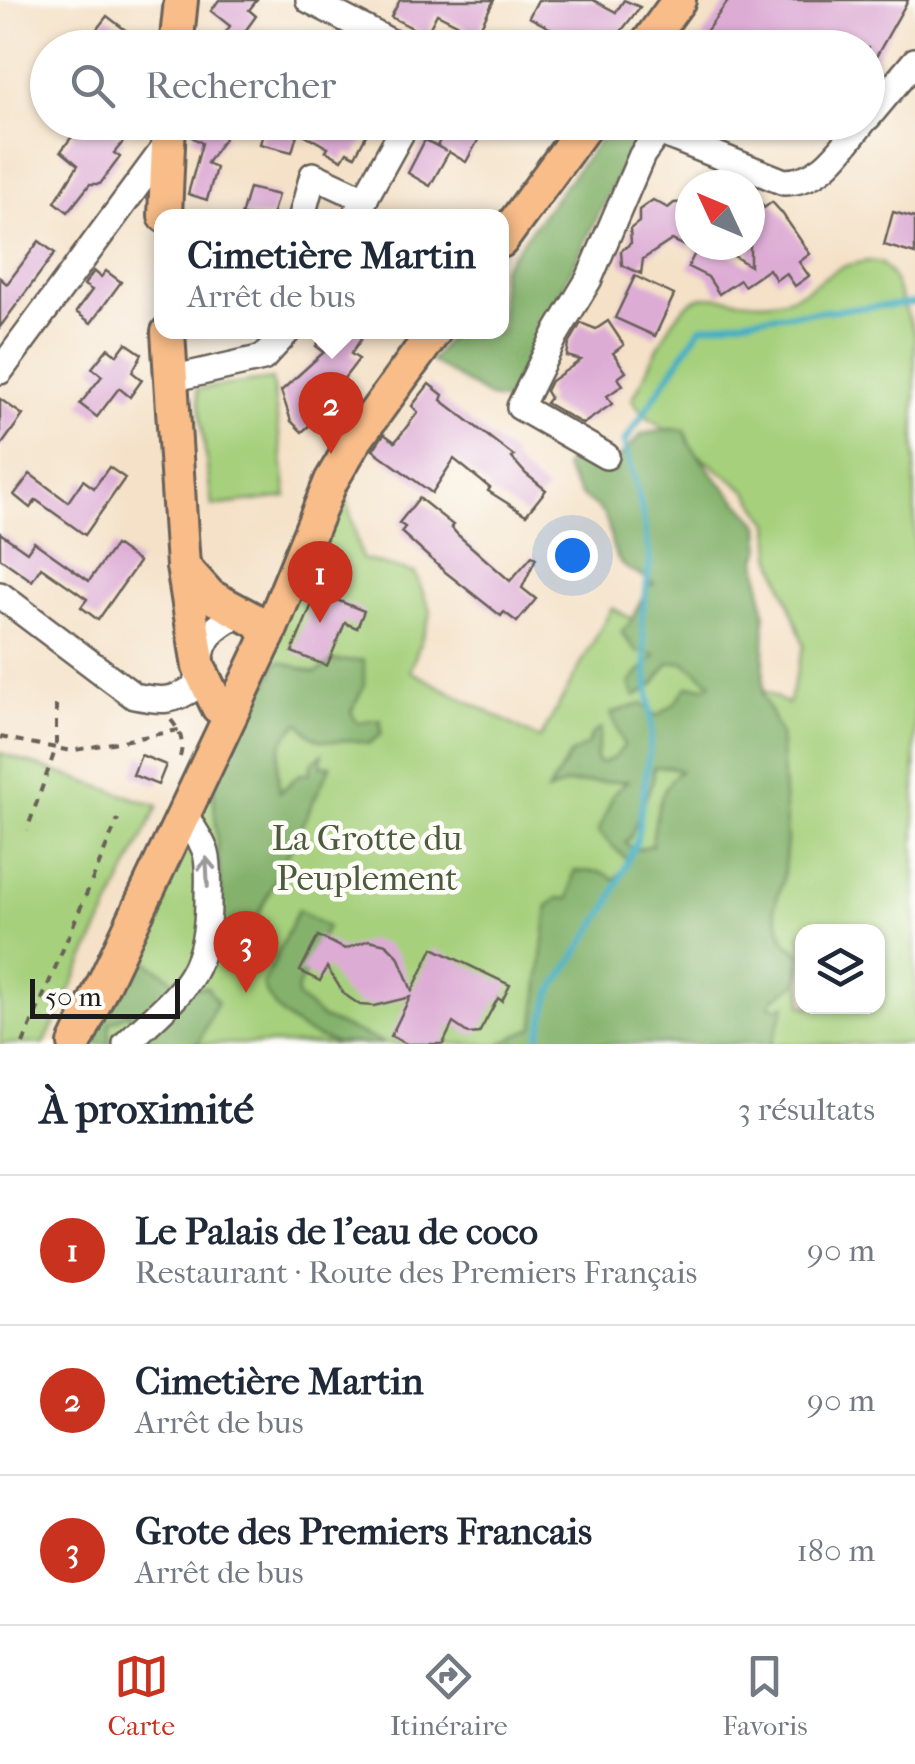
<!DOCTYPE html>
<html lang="fr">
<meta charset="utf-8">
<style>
body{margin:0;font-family:"IM FELL French Canon",serif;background:#f6f6f7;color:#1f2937}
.controls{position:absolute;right:30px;bottom:30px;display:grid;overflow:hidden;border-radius:20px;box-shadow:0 2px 8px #0004}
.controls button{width:90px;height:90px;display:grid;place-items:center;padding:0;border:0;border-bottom:2px solid #e0e1e3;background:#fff;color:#1f2937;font:50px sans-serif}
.compass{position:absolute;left:675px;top:170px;width:90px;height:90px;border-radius:50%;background:#fff;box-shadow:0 2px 8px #0004;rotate:314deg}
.scale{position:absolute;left:30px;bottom:25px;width:150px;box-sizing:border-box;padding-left:10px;border:5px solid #1c1c1c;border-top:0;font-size:28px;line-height:35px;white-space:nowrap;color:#1c1c1c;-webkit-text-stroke:8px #fdfcf7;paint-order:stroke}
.you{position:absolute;left:572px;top:555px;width:35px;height:35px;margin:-25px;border:8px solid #fff;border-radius:50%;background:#1a73e8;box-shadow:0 0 0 15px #1a73e833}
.badge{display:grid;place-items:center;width:65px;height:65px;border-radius:50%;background:#c8321e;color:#fff;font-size:32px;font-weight:700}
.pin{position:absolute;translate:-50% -82px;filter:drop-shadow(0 2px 5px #0008)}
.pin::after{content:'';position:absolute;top:52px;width:35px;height:30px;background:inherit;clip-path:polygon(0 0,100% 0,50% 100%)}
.popup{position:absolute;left:154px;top:209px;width:355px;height:130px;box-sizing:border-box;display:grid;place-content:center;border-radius:20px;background:#fff;filter:drop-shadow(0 2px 8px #0005);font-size:32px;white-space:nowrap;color:#747a83}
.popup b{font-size:38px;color:#1f2937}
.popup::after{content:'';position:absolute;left:50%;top:100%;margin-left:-20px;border:20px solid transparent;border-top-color:#fff}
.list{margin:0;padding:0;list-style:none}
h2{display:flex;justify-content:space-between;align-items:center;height:130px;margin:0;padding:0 40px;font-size:42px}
h2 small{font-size:32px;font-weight:400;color:#747a83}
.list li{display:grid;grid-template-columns:65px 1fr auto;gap:30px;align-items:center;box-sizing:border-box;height:150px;padding:0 40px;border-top:2px solid #e0e1e3}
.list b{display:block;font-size:38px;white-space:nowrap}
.list p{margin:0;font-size:32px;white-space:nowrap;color:#747a83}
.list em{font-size:32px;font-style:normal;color:#747a83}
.icon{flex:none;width:55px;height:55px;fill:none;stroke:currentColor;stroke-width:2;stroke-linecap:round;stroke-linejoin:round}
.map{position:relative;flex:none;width:915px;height:1044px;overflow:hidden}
.search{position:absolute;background:#fff;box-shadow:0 2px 8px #0004;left:30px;right:30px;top:30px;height:110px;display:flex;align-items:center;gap:25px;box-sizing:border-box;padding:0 35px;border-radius:55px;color:#747a83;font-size:38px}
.sheet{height:580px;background:#fff}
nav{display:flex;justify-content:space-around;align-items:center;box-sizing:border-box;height:140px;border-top:2px solid #e0e1e3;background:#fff;font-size:28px;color:#747a83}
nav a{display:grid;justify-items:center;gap:5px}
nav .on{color:#c8321e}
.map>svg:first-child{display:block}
.green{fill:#a6d07c;stroke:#61764c;stroke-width:2.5;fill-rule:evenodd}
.forest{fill:#84b26c;stroke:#506744;stroke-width:2.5;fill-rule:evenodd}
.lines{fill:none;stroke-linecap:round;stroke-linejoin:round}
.stream{stroke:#45afc3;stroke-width:6}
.building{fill:#ddacd5}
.minor-casing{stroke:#686158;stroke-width:30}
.major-casing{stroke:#686158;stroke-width:38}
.path{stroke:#686158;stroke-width:4;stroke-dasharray:8 8;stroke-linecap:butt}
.minor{stroke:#fff;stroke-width:25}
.major{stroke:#f8bd89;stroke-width:32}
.oneway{stroke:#999}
.labels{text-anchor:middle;stroke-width:9;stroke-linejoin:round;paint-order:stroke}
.park-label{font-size:35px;fill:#4c5b3e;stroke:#fdfcf7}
</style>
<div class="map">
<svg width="915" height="1044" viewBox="0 0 915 1044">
<rect width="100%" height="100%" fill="#fdfcf7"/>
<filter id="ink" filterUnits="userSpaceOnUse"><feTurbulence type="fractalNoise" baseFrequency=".01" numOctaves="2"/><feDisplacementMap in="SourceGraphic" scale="20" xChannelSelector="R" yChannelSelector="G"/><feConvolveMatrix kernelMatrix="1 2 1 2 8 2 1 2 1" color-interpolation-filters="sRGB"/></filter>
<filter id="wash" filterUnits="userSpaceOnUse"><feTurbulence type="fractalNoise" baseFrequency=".0048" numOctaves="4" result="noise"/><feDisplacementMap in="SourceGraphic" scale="40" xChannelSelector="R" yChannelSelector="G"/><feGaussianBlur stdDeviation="2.25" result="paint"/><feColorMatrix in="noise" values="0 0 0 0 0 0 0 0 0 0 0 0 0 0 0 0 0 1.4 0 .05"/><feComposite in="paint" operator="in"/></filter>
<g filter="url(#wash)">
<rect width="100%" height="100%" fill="#f4e1c7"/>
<g class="green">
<path d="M868 261 881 263 892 276 915 334V1044H75L343 485 362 559 415 573 431 613 410 671 540 739 612 608 788 704 804 645 772 555 770 524 747 491 641 412 632 399C650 373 672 296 707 297 734 297 756 306 784 299 805 294 820 279 838 269 847 264 858 263 868 261ZM802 932H878V1006H802Z"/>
<polygon points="272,379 287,497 212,506 197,389"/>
<polygon points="0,753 158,806 44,1044 0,1044"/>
</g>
<g class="forest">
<polygon points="611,125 637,136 507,401 491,398 431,361 453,332 501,332 501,269"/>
<path d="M669 429 685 430 689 443 716 478 760 525 761 549 757 559 765 616 763 696 780 733 787 840 783 880 774 908 785 941 801 954 798 983 774 998 770 1006 777 1008 786 1004 771 1044H500L534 1027 548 906 558 898 569 899 574 871 602 872 615 879 629 862 598 832 614 793 627 781 566 784 547 792 570 755 587 745 592 734 601 729 596 760 602 763 615 757 624 746 611 713 642 704 657 716 674 704 688 686 706 687 711 683 684 662 669 663 654 684 635 697 629 684 655 655 637 652 621 632 630 623 648 586 654 584C643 574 628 573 620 562 609 548 612 530 605 517 599 506 588 503 581 495 574 487 569 476 564 467L573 454 615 472 613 464 642 434ZM654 767H670L680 771C660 784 654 822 652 845L634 850 625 842 630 838 653 780Z"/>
<path d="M364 660V686L351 712 357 722 381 720V734L369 744C339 732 323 756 300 723 276 739 275 766 280 792L300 774H309L311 764 322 754 321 766 331 765 236 961 230 963 225 955 213 786 279 661 316 673 332 661Z"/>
<path d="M298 910 327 927 298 987 297 997 322 1018 386 1044C371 1044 352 1044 337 1043 305 1036 273 1016 263 984Z"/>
<polygon points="133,952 186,988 207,987 217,1002 198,1044 135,1044 129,1013 110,1023 109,1044 90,1044"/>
</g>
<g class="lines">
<polyline class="stream" points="537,1044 551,993 607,908 637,840 652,730 642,618 650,561 641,505 624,443 701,327 759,317 915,303"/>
</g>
<g id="blocks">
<g class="building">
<polygon points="219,0 257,0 249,10 256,16 233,48 215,48 230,26 211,11"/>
<polygon points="400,0 494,0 477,34 437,14 426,35 391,17"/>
<polygon points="538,0 593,0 616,12 624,0 640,7 608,48 554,48 559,38 550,34 553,30 529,17"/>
<polygon points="729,0 908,0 868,71 868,48 721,48 702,37"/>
<polygon points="107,16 132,35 124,48 82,48"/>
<polygon points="83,122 100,122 124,141 114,153 120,157 100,184 90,184 68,212 55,202 78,165 61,151"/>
<polygon points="202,122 224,122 218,131 226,136 207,163 216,168 207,200 188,194 202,143 192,137"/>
<polygon points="266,122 300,122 325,130 329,122 373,122 355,156 347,152 342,160 326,151 328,148 298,131 292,152 260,144"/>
<polygon points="450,122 488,122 466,162 449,152 430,186 408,173 425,140 446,151 437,146"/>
<polygon points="750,187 764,208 772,202 782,213 810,254 799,262 809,276 795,286 786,273 776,280 769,269 744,286 740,280 719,294 708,277 688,267 699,245 716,245 750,266"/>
<polygon points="249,188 278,195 272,216 241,216"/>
<polygon points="653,200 668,208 674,203 687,202 690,248 672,240 643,259 641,274 622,265 621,251 631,243 630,229 639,222 639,210"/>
<polygon points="893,212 915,218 915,254 884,245"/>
<polygon points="39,241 55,253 0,327 0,278 7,284"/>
<polygon points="94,271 101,277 106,271 121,282 91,323 76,312 92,290 84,285"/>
<polygon points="635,276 674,295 655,336 615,318"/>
<polygon points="608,321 624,345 613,353 626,372 618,378 623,385 607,396 612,404 583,424 546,403 550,398 546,391 551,381 581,360 567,356 569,344 581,323 596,329"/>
<polygon points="326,332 366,332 351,354 359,359 335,390 341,397 302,432 291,421 281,391 324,352 316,346"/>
<polygon points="126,343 142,354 132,372 142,380 130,397 119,388 97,417 80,404 102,376 92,368 108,348 117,355"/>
<polygon points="429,384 443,395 441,400 514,456 512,458 526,474 546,490 526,515 488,491 490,488 454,459 432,493 373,450 384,434 395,442 418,412 412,406"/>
<polygon points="0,399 23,415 0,447"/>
<polygon points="109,467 125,478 85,535 36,500 30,508 14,495 30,474 68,502 83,480 94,488"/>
<polygon points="419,498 453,525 451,527 458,535 510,581 532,556 536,558 522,588 536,599 517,622 504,612 501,616 444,571 401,532 405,527 399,523"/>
<polygon points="0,533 27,552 34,542 89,581 115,545 139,562 98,620 81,607 87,599 41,567 32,581 0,558"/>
<polygon points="317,592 364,611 357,628 345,623 327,666 292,652"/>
<polygon points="141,755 166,765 158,785 133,775"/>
<polygon points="318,936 345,949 369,940 386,944 398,956 412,991 433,948 510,985 502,1001 498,998 479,1033 469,1034 453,1023 443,1044 407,1044 391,1036 410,997 374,1006 360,1005 344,994 327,967 320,981 300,971"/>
</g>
</g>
</g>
<g filter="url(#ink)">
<use href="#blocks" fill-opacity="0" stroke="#686158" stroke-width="2.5"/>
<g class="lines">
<g class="minor-casing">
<g id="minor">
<polyline points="309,0 402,48"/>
<polyline points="868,117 915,61"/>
<path d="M634 122 784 182C822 182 841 149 863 122"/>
<polyline points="302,216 313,175 365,199"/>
<polyline points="355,216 407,122"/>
<polyline points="0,371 166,146"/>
<polyline points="171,379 263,358 287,332"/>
<polyline points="606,456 520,407 556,334 589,279 642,155 658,133"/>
<path d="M0 595 134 696C160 701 174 703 196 686 203 642 200 634 243 612"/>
<path d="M126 1044C178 993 208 980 208 901 208 885 210 868 206 853 202 839 190 826 184 812"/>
</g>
</g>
<g class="major-casing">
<g id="major">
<polyline points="176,48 181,0"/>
<polyline points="644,48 679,0"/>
<polyline points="165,216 169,122"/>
<polyline points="501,241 588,122"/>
<polyline points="168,332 183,566 199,667 218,707"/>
<polyline points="183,566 210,596 258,622 268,636"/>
<polyline points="75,1044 268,636 331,481 354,442 434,332"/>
</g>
</g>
<g class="path">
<polyline points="56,705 56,748 71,751 179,730"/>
<path d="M171 720C181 732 184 742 180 757"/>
<polyline points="0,737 56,748 27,830"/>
<polyline points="23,1044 118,819"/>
</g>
<use href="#minor" class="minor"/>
<use href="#major" class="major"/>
</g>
<defs><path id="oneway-shaft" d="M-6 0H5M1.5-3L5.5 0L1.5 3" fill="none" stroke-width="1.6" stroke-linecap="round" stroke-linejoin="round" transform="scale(2.5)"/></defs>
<use class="oneway" href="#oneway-shaft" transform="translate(207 872) rotate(-93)"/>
</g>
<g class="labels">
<g class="park-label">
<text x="367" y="850">La Grotte du<tspan x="367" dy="40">Peuplement</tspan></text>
</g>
</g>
</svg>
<div class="controls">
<button><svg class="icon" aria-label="layers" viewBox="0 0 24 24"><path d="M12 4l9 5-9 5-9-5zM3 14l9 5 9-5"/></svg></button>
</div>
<svg class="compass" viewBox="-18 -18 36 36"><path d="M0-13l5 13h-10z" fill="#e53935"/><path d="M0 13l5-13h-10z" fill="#747a83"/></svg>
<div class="scale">50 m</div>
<div class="you"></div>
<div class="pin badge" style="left:320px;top:623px">1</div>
<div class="pin badge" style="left:331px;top:454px">2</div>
<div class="popup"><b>Cimetière Martin</b>Arrêt de bus</div>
<div class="pin badge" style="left:246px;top:993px">3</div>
<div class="search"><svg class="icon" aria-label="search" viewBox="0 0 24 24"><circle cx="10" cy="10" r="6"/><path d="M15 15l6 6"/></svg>Rechercher</div>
</div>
<section class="sheet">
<h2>À proximité<small>3 résultats</small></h2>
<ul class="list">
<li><span class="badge">1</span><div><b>Le Palais de l’eau de coco</b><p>Restaurant · Route des Premiers Français</p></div><em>90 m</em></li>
<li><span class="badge">2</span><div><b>Cimetière Martin</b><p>Arrêt de bus</p></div><em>90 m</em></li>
<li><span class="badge">3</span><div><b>Grote des Premiers Francais</b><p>Arrêt de bus</p></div><em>180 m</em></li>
</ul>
</section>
<nav>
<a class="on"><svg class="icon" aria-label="map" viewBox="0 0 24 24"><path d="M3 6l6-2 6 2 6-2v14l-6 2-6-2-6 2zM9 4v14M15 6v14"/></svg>Carte</a>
<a><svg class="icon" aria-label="directions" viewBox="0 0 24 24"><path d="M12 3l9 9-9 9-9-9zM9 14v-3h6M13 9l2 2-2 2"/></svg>Itinéraire</a>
<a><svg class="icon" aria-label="saved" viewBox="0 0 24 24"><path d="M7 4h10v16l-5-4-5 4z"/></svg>Favoris</a>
</nav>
